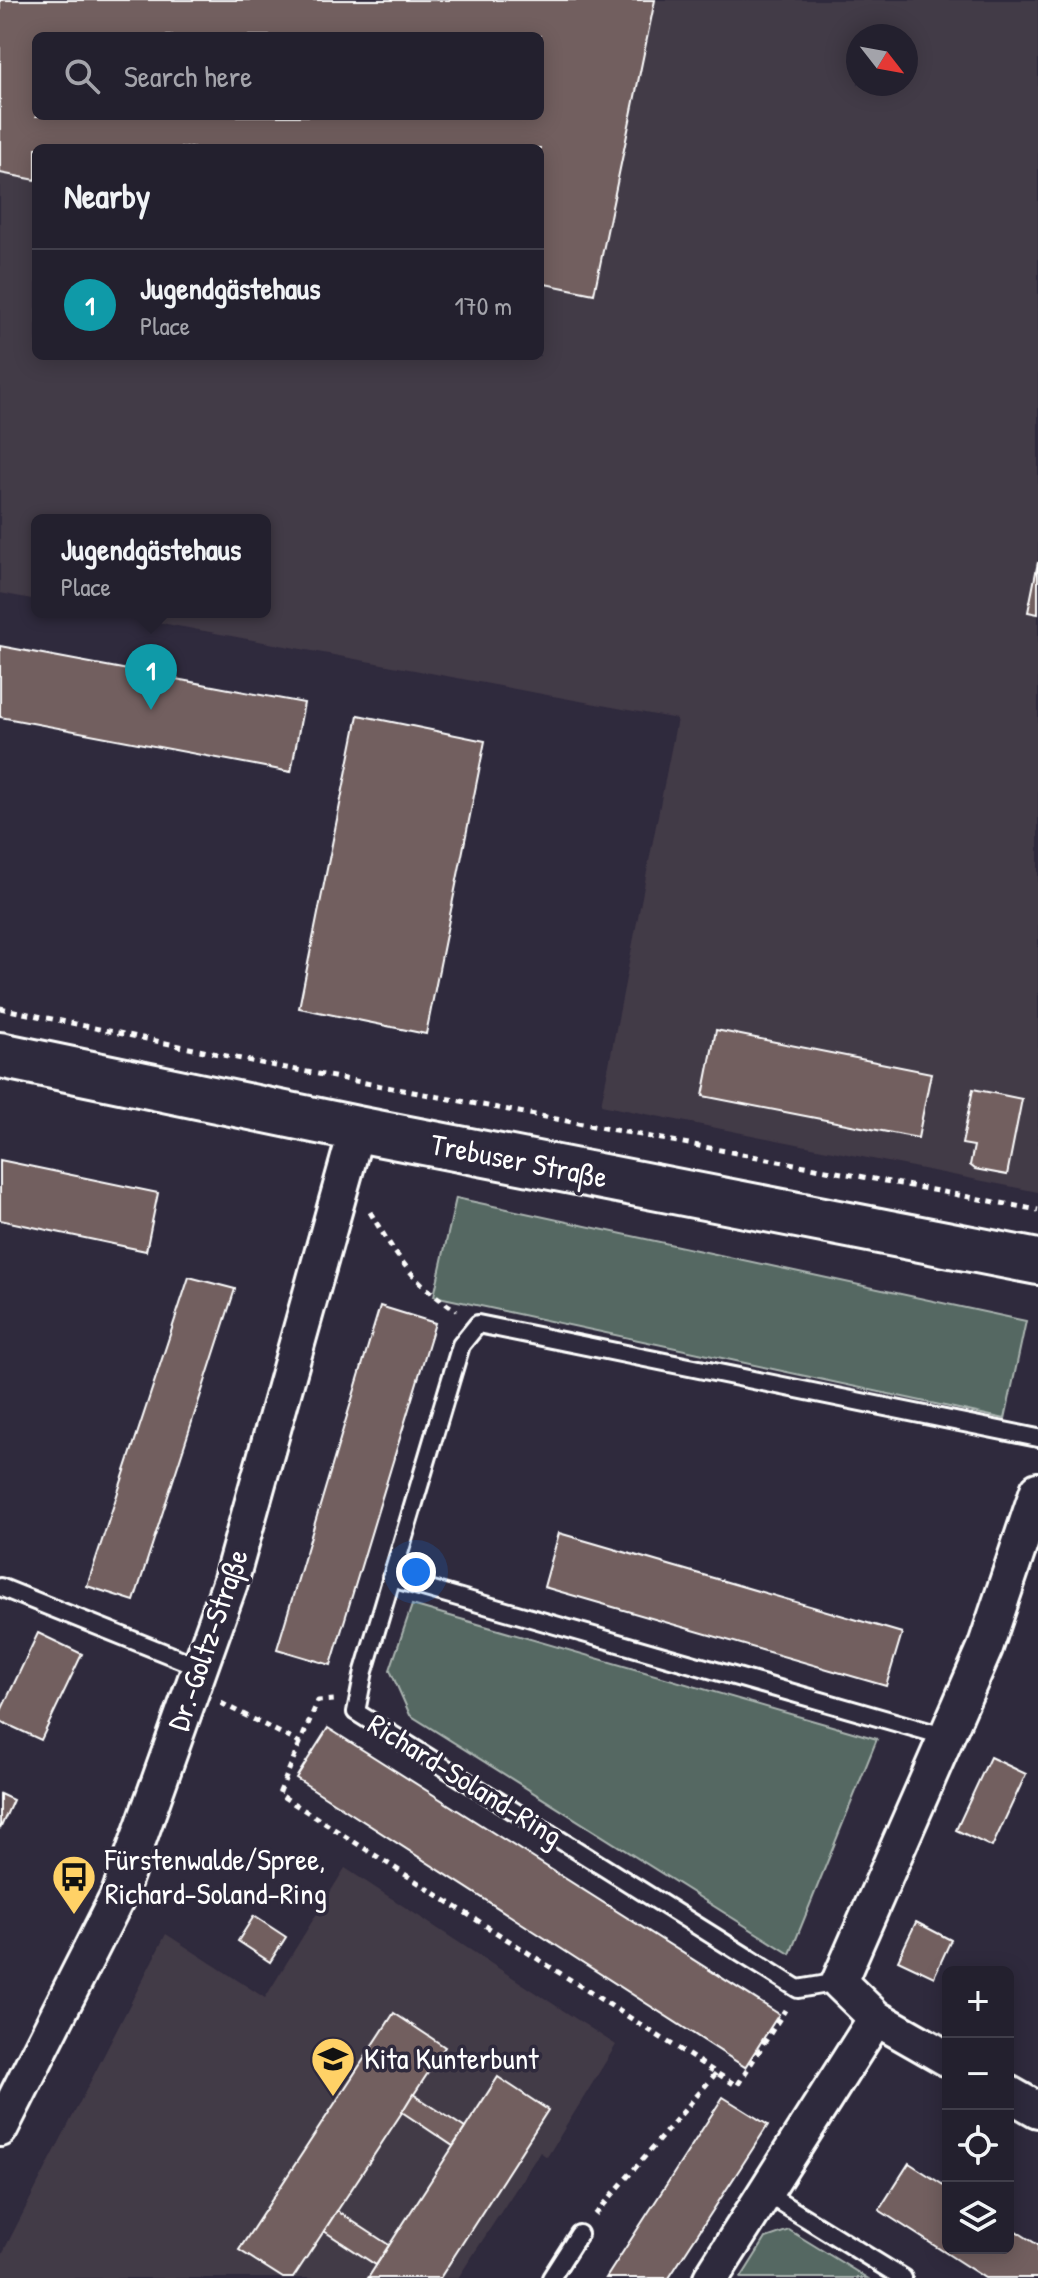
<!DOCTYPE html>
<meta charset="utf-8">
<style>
body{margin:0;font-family:"Patrick Hand",sans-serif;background:#2b2836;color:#f1f3f6}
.controls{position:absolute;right:24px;bottom:24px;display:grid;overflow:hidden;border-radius:12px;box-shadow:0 4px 20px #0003}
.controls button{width:72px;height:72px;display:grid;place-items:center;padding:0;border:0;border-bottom:2px solid #403e4a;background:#23202e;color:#f1f3f6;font:40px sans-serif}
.compass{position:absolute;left:846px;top:24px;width:72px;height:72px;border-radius:50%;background:#23202e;box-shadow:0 4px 20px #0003;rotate:121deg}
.you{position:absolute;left:416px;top:1572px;width:28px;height:28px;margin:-20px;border:6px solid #fff;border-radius:50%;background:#1a73e8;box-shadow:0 0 0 12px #1a73e833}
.badge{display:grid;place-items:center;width:52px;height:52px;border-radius:50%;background:#ffd166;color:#fff;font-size:26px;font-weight:700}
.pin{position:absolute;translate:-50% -66px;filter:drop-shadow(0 2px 4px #0008)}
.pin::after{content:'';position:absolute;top:42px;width:28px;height:24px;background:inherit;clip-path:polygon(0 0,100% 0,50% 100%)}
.popup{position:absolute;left:31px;top:514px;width:240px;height:104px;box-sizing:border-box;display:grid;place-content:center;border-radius:12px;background:#23202e;filter:drop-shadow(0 2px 6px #0005);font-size:26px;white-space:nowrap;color:#a3a3aa}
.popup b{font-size:30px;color:#f1f3f6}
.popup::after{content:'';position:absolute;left:50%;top:100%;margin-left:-16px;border:16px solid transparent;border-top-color:#23202e}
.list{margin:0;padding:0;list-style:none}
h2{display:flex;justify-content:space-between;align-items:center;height:104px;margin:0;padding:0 32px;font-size:34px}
h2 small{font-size:26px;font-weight:400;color:#a3a3aa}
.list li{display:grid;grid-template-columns:52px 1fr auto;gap:24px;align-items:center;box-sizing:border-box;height:112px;padding:0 32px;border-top:2px solid #403e4a}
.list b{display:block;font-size:30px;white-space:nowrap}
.list p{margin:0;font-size:26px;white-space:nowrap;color:#a3a3aa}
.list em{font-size:26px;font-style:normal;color:#a3a3aa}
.icon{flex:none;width:44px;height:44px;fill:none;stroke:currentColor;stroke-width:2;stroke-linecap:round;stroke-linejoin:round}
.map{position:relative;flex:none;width:1038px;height:2278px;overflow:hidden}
.search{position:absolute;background:#23202e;box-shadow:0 4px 20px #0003;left:32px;top:32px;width:512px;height:88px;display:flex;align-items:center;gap:20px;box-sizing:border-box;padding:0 28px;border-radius:12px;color:#a3a3aa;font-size:30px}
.panel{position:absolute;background:#23202e;box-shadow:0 4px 20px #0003;left:32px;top:144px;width:512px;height:216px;border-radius:12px}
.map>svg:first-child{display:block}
.built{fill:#433a47;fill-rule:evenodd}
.green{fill:#546862;stroke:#aab4b0;stroke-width:2}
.building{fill:#725e5f;stroke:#fff;stroke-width:2;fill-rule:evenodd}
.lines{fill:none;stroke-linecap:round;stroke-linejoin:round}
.lane-casing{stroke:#fff;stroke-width:22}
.street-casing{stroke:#fff;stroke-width:40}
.secondary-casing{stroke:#fff;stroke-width:50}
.path{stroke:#fff;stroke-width:5;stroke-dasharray:6 6;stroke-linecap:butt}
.lane{stroke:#2f2a3d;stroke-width:16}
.street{stroke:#2f2a3d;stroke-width:34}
.secondary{stroke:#2f2a3d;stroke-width:44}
.labels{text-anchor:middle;stroke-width:7;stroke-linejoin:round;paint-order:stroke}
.street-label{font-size:30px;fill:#fff;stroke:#2f2a3d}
.poi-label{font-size:30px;fill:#fff;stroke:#2f2a3d;text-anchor:start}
</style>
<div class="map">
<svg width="1038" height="2278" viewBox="0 0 1038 2278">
<rect width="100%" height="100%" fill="#2f2a3d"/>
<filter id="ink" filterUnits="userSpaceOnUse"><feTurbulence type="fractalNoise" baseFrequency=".0125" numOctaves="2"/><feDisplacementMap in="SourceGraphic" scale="16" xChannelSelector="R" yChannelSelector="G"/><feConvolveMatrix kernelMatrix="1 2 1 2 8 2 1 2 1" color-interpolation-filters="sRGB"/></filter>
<g filter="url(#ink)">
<g class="built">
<path d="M0 0H1038V1192L601 1105 677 719 102 612H265V520H37V600L0 593ZM36 36H540V116H36ZM858 36H906V84H858ZM36 148H540V356H36Z"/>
<polygon points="345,1868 616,2045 547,2157 540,2152 458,2278 0,2278 0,2258 166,1934 265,1998"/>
</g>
<g class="green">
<polygon points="456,1198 1026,1321 1005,1419 434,1296"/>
<polygon points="412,1605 877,1739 790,1954 410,1715 390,1670"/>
<polygon points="789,2230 867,2278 741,2278 766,2238"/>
</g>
<g class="building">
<path d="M0 0H655L594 294 540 283V148H36V180L0 173ZM36 36H540V116H36Z"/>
<polygon points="1038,562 1038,614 1028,612"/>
<polygon points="0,646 304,703 291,772 0,717"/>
<polygon points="358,715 485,741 426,1034 299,1008"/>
<polygon points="716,1030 931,1073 918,1138 703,1096"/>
<polygon points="973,1089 1022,1099 1007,1175 975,1169 970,1165 974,1146 962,1144"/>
<polygon points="0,1160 158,1193 146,1251 0,1220"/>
<polygon points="189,1277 235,1289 134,1601 87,1586"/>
<polygon points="380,1306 435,1323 331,1665 277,1649"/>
<polygon points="559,1533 902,1633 886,1686 544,1587"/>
<polygon points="38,1633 82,1654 41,1740 0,1721 0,1713"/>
<polygon points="328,1728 779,2014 745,2067 296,1778"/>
<polygon points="990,1757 1026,1774 992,1847 956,1830"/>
<polygon points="0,1794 13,1800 0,1829"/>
<polygon points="254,1916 286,1937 270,1962 238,1941"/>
<polygon points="916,1922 951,1940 934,1977 898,1960"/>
<polygon points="394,2013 445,2047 293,2278 283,2278 239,2250"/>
<polygon points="498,2077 548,2110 440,2278 368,2278"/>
<polygon points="413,2094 465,2128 453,2146 402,2112"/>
<polygon points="723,2097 768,2125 741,2167 669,2278 606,2278"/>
<polygon points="909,2163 948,2188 948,2248 1008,2248 1008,2226 1038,2245 1038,2278 985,2278 879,2210"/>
<polygon points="337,2211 389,2245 376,2265 324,2231"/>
</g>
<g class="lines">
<g class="lane-casing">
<g id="lane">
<polyline points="391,1578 947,1737"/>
<polyline points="0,1587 200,1667"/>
<polyline points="839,1982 798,1989 356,1712 364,1671 461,1345 478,1324 1038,1438"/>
<polyline points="765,2193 903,2278"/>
<polyline points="551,2278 579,2234"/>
</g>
</g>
<g class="street-casing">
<g id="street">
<polyline points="948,2059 876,2018 839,1982 985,1648 1038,1490"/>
<polyline points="1008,2093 1038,2110"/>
<polyline points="0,2129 119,1894 230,1583 357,1129"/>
<polyline points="711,2278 876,2018"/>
</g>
</g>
<g class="secondary-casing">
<polyline id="secondary" points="0,1055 357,1129 1038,1262"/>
</g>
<g class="path">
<polyline points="0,1008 265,1064 1038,1210"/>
<path d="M370 1212C396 1256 413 1283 457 1311"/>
<polyline points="221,1703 300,1743 318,1701 334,1700"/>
<polyline points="300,1743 279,1794 737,2086 785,2010"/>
<polyline points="595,2215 717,2072"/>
</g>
<use href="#lane" class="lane"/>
<use href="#street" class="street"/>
<use href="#secondary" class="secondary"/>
</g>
</g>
<defs>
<g id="bus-pin" transform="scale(2.3)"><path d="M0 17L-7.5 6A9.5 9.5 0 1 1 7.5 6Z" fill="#ffd166" stroke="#2f2a3d"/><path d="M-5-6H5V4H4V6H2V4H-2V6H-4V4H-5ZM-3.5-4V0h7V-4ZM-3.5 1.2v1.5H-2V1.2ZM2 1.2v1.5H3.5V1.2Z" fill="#111"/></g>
<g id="school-pin" transform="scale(2.3)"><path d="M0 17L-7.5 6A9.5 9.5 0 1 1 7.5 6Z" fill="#ffd166" stroke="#2f2a3d"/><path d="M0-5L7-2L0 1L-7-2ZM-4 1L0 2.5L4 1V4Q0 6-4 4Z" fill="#111"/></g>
</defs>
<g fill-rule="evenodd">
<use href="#bus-pin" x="74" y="1877"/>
<use href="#school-pin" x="333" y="2059"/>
</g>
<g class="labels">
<g class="street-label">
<text transform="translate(519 1161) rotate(11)" y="10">Trebuser Straße</text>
<text transform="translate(208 1640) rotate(-71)" y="10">Dr.-Goltz-Straße</text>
<text transform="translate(465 1780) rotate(32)" y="10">Richard-Soland-Ring</text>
</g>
<g class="poi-label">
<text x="105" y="1870">Fürstenwalde/Spree,<tspan x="105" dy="34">Richard-Soland-Ring</tspan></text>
<text x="364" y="2069">Kita Kunterbunt</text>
</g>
</g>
</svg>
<div class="controls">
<button>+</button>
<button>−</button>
<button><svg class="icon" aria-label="locate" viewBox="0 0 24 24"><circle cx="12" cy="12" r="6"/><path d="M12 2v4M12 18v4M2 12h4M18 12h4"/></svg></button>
<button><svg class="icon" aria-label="layers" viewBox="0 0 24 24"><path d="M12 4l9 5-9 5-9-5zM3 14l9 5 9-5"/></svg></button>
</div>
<svg class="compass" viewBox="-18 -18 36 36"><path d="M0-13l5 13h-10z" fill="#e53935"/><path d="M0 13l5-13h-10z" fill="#a3a3aa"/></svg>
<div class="you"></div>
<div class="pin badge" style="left:151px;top:710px;background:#0f9aa8">1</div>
<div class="popup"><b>Jugendgästehaus</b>Place</div>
<div class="search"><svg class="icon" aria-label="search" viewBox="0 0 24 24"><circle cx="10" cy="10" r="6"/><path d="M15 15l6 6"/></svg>Search here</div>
<section class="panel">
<h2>Nearby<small></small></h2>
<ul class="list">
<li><span class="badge" style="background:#0f9aa8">1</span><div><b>Jugendgästehaus</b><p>Place</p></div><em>170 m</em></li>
</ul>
</section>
</div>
